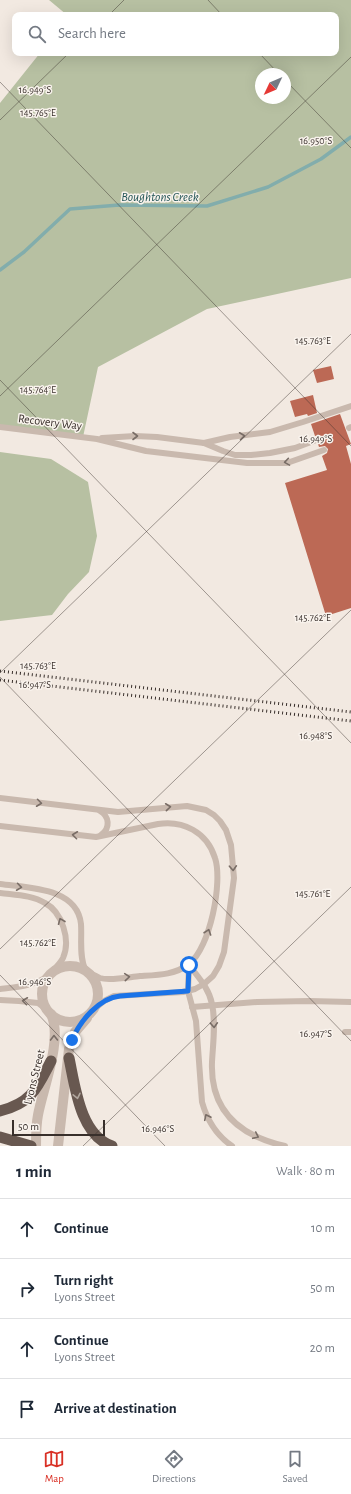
<!DOCTYPE html>
<meta charset="utf-8">
<style>
body{margin:0;font-family:"Alegreya Sans",sans-serif;background:#f6f6f7;color:#1f2937}
.compass{position:absolute;left:255px;top:68px;width:36px;height:36px;border-radius:50%;background:#fff;box-shadow:0 4px 16px #0002;rotate:226deg}
.scale{position:absolute;left:12px;bottom:10px;width:93px;box-sizing:border-box;padding-left:4px;border:2px solid #382f2b;border-top:0;font-size:11px;line-height:14px;white-space:nowrap;color:#382f2b;-webkit-text-stroke:3px #f9f3ed;paint-order:stroke}
.stop{position:absolute;width:12px;height:12px;margin:-9px;border:3px solid #1a73e8;border-radius:50%;background:#fff}
.stop.end{background:#1a73e8;border-color:#fff;box-shadow:0 1px 4px #0008}
.list{margin:0;padding:0;list-style:none}
h2{display:flex;justify-content:space-between;align-items:center;height:52px;margin:0;padding:0 16px;font-size:17px}
h2 small{font-size:13px;font-weight:400;color:#747a83}
.list li{display:grid;grid-template-columns:26px 1fr auto;gap:12px;align-items:center;box-sizing:border-box;height:60px;padding:0 16px;border-top:1px solid #e0e1e3}
.list b{display:block;font-size:15px;white-space:nowrap}
.list p{margin:0;font-size:13px;white-space:nowrap;color:#747a83}
.list em{font-size:13px;font-style:normal;color:#747a83}
.icon{flex:none;width:22px;height:22px;fill:none;stroke:currentColor;stroke-width:2;stroke-linecap:round;stroke-linejoin:round}
.map{position:relative;flex:none;width:351px;height:1146px;overflow:hidden}
.search{position:absolute;background:#fff;box-shadow:0 4px 16px #0002;left:12px;right:12px;top:12px;height:44px;display:flex;align-items:center;gap:10px;box-sizing:border-box;padding:0 14px;border-radius:8px;color:#747a83;font-size:15px}
.sheet{height:292px;background:#fff}
nav{display:flex;justify-content:space-around;align-items:center;box-sizing:border-box;height:56px;border-top:1px solid #e0e1e3;background:#fff;font-size:11px;color:#747a83}
nav a{display:grid;justify-items:center;gap:2px}
nav .on{color:#d93025}
.map>svg:first-child{display:block}
.green{fill:#b7c0a2;fill-rule:evenodd}
.lines{fill:none;stroke-linecap:round;stroke-linejoin:round}
.stream{stroke:#82adac;stroke-width:3.5}
.building{fill:#bc6955}
.service{stroke:#c9b9ae;stroke-width:6}
.minor{stroke:#c9b9ae;stroke-width:10}
.trunk{stroke:#685850;stroke-width:11}
.rail{stroke:#382f2b;stroke-width:3;stroke-dasharray:1 3;stroke-linecap:butt}
.oneway{stroke:#796d66}
.oneway2{stroke:#b0a69e}
.route{stroke:#1a73e8;stroke-width:5}
.ticks{fill:none;stroke:#382f2b;stroke-width:1;stroke-opacity:0.45}
.labels{text-anchor:middle;stroke-width:3;stroke-linejoin:round;paint-order:stroke}
.street-label{font-size:12px;fill:#382f2b;stroke:#f9f3ed}
.water-label{font-size:13px;font-style:italic;fill:#245657;stroke:#f9f3ed}
.ticks-label{font-size:10px;text-anchor:middle;fill:#382f2b;stroke:#f9f3ed;stroke-width:3;stroke-linejoin:round;paint-order:stroke}
</style>
<div class="map">
<svg width="351" height="1146" viewBox="0 0 351 1146">
<rect width="100%" height="100%" fill="#f2e9e1"/>
<g class="green">
<path d="M49 0H351V278L207 309 98 367 83 437 0 427V103L40 53H336V15H67ZM261 74H285V98H261Z"/>
<polygon points="0,452 51,459 88,482 97,536 89,572 68,594 52,615 0,621"/>
</g>
<g class="lines">
<polyline class="stream" points="0,270 24,252 70,209 119,205 207,206 268,187 321,159 351,137"/>
</g>
<g class="building">
<polygon points="331,366 334,379 317,383 313,370"/>
<polygon points="313,395 317,413 308,416 307,414 295,417 290,401"/>
<polygon points="340,414 351,444 346,446 351,464 351,608 326,616 285,483 327,470 322,456 327,453 328,449 325,446 319,447 318,444 322,442 323,438 320,435 315,436 311,424"/>
</g>
<g class="lines">
<g class="service">
<polyline points="0,427 97,439 146,451 247,463 287,463 324,450"/>
<polyline points="349,428 351,427"/>
<polyline points="102,438 135,436 157,437 204,443 223,451 235,455 251,455 270,453 295,448 319,439"/>
<polyline points="204,443 230,437 270,432 303,422 351,406"/>
<polyline points="0,798 118,812 187,806 206,810 214,815 220,821 226,830 231,845 234,878 224,952 219,966 213,976 204,984 195,989 183,992 114,996 104,1001 92,1011"/>
<path d="M100 811C109 816 111 828 101 835"/>
<path d="M0 826 96 837 158 824C183 820 207 832 215 858 223 882 210 948 189 964 175 975 157 975 140 976 129 977 110 981 100 978 97 977 93 974 89 973"/>
<path d="M0 884C27 888 77 887 81 924 82 938 79 956 85 969"/>
<path d="M0 893C15 895 32 895 45 903 62 912 71 940 63 958 61 962 57 966 54 970"/>
<path d="M189 965C198 977 209 988 212 1004 216 1023 213 1043 212 1062 210 1111 240 1136 285 1146"/>
<path d="M189 965 188 991 196 1021 202 1102C207 1120 216 1135 232 1146"/>
<path d="M0 989C18 987 35 986 49 975"/>
<polyline points="0,1000 19,1001 38,1003 47,1010"/>
<polyline points="192,1007 257,1002 309,1001 351,1002"/>
<polyline points="345,1032 351,1032"/>
</g>
<g class="minor">
<circle cx="70" cy="994" r="28"/>
<path d="M36 1146C36 1136 36 1125 38 1115 43 1088 63 1039 51 1014"/>
<polyline points="58,1146 69,1049 75,1032 87,1018"/>
</g>
<g class="trunk">
<path d="M69 1058C75 1086 80 1135 112 1146"/>
<path d="M0 1111C32 1103 37 1088 51 1061"/>
<polyline points="0,1137 31,1146"/>
</g>
<g class="rail">
<polyline points="0,671 351,712"/>
<polyline points="0,680 351,721"/>
</g>
</g>
<defs><path id="oneway-chevron" d="M-2-3.5L2.5 0L-2 3.5" fill="none" stroke-width="1.6" stroke-linecap="round" stroke-linejoin="round"/></defs>
<g class="oneway">
<use href="#oneway-chevron" transform="translate(135 436)"/>
<use href="#oneway-chevron" transform="translate(242 436) rotate(-7)"/>
<use href="#oneway-chevron" transform="translate(287 462) rotate(171)"/>
<use href="#oneway-chevron" transform="translate(39 803) rotate(7)"/>
<use href="#oneway-chevron" transform="translate(168 807) rotate(-6)"/>
<use href="#oneway-chevron" transform="translate(75 835) rotate(-173)"/>
<use href="#oneway-chevron" transform="translate(233 868) rotate(87)"/>
<use href="#oneway-chevron" transform="translate(19 887) rotate(8)"/>
<use href="#oneway-chevron" transform="translate(61 921) rotate(-112)"/>
<use href="#oneway-chevron" transform="translate(208 932) rotate(-71)"/>
<use href="#oneway-chevron" transform="translate(127 977) rotate(-5)"/>
<use href="#oneway-chevron" transform="translate(25 1001) rotate(-173)"/>
<use href="#oneway-chevron" transform="translate(214 1025) rotate(87)"/>
<use href="#oneway-chevron" transform="translate(54 1038) rotate(-91)"/>
<use href="#oneway-chevron" transform="translate(207 1117) rotate(-116)"/>
<use href="#oneway-chevron" transform="translate(256 1136) rotate(25)"/>
</g>
<use class="oneway2" href="#oneway-chevron" transform="translate(77 1096) rotate(78)"/>
<g class="lines">
<path class="route" d="M72 1040C80 1021 99 998 120 996L188 991 189 965"/>
</g>
<path class="ticks" d="M208 0 222 15M109 15 124 0M259 53 279 74M285 80 351 148M0 82 351 446M0 120 69 53M0 380 351 743M0 396 351 57M0 673 351 334M0 677 351 1041M0 949 351 610M0 975 165 1146M83 1146 351 887"/>
<g class="labels">
<g class="street-label">
<text transform="translate(50 422) rotate(7)" y="4">Recovery Way</text>
<text transform="translate(34 1077) rotate(-76)" y="4">Lyons Street</text>
</g>
<g class="water-label">
<text x="160" y="201">Boughtons Creek</text>
</g>
</g>
<g class="ticks-label">
<text x="35" y="93">16.949°S</text>
<text x="38" y="116">145.765°E</text>
<text x="316" y="144">16.950°S</text>
<text x="313" y="344">145.763°E</text>
<text x="38" y="393">145.764°E</text>
<text x="316" y="442">16.949°S</text>
<text x="313" y="621">145.762°E</text>
<text x="38" y="669">145.763°E</text>
<text x="35" y="688">16.947°S</text>
<text x="316" y="739">16.948°S</text>
<text x="313" y="897">145.761°E</text>
<text x="38" y="946">145.762°E</text>
<text x="35" y="985">16.946°S</text>
<text x="316" y="1037">16.947°S</text>
<text x="158" y="1132">16.946°S</text>
</g>
</svg>
<svg class="compass" viewBox="-18 -18 36 36"><path d="M0-13l5 13h-10z" fill="#e53935"/><path d="M0 13l5-13h-10z" fill="#747a83"/></svg>
<div class="scale">50 m</div>
<div class="stop" style="left:189px;top:965px"></div>
<div class="stop end" style="left:72px;top:1040px"></div>
<div class="search"><svg class="icon" aria-label="search" viewBox="0 0 24 24"><circle cx="10" cy="10" r="6"/><path d="M15 15l6 6"/></svg>Search here</div>
</div>
<section class="sheet">
<h2>1 min<small>Walk · 80 m</small></h2>
<ul class="list">
<li><svg class="icon" aria-label="ahead" viewBox="0 0 24 24"><path d="M12 20V5M6 11l6-6 6 6"/></svg><div><b>Continue</b></div><em>10 m</em></li>
<li><svg class="icon" aria-label="right" viewBox="0 0 24 24"><path d="M7 20v-9h11M14 6l5 5-5 5"/></svg><div><b>Turn right</b><p>Lyons Street</p></div><em>50 m</em></li>
<li><svg class="icon" aria-label="ahead" viewBox="0 0 24 24"><path d="M12 20V5M6 11l6-6 6 6"/></svg><div><b>Continue</b><p>Lyons Street</p></div><em>20 m</em></li>
<li><svg class="icon" aria-label="arrive" viewBox="0 0 24 24"><path d="M6 21V4h12l-3 4 3 4H6"/></svg><div><b>Arrive at destination</b></div></li>
</ul>
</section>
<nav>
<a class="on"><svg class="icon" aria-label="map" viewBox="0 0 24 24"><path d="M3 6l6-2 6 2 6-2v14l-6 2-6-2-6 2zM9 4v14M15 6v14"/></svg>Map</a>
<a><svg class="icon" aria-label="directions" viewBox="0 0 24 24"><path d="M12 3l9 9-9 9-9-9zM9 14v-3h6M13 9l2 2-2 2"/></svg>Directions</a>
<a><svg class="icon" aria-label="saved" viewBox="0 0 24 24"><path d="M7 4h10v16l-5-4-5 4z"/></svg>Saved</a>
</nav>
